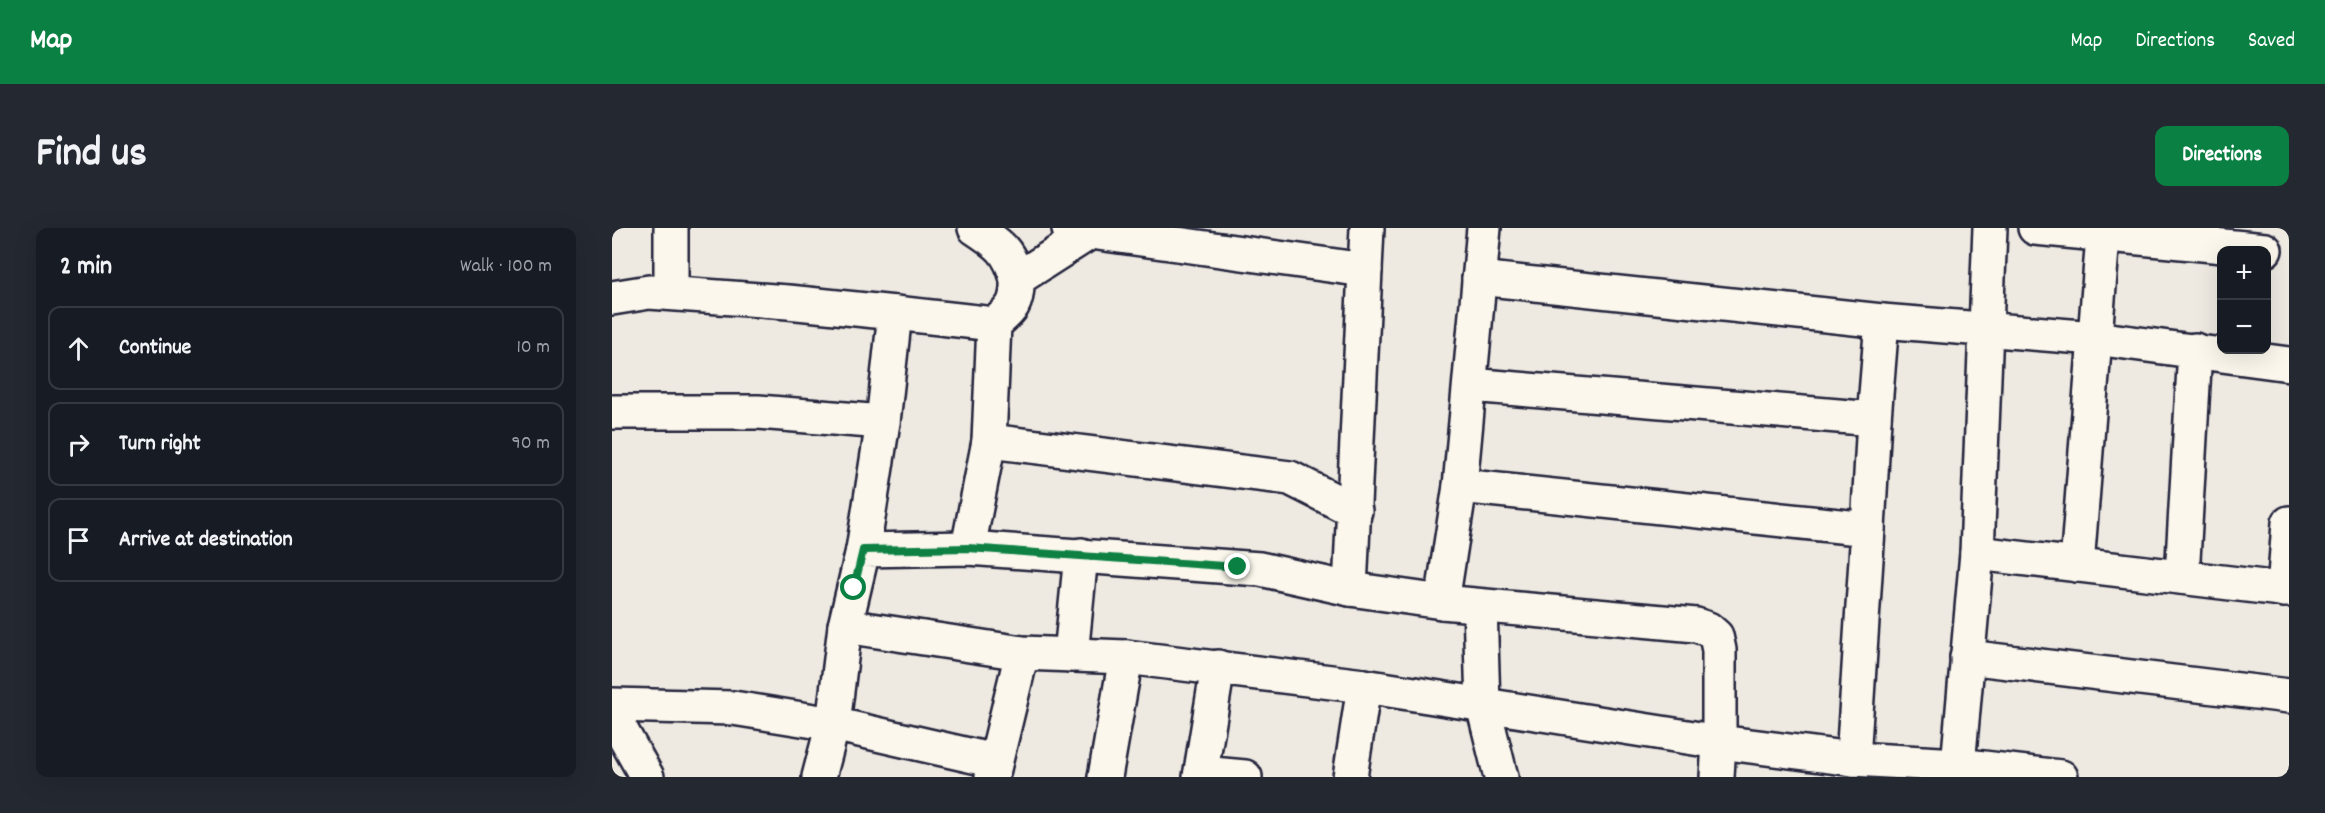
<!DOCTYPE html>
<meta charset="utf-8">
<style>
body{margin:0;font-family:Dekko,sans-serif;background:#242831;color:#f1f3f6}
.controls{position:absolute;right:18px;top:18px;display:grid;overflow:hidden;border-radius:12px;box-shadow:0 6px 24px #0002}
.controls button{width:54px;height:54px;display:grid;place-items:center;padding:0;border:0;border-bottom:2px solid #363941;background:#171b24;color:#f1f3f6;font:30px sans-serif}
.stop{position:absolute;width:18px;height:18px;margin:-14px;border:4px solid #0b8043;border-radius:50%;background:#fff}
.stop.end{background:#0b8043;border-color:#fff;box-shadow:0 2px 6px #0008}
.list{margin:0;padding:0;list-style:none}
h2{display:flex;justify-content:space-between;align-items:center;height:78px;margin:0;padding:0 24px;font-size:26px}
h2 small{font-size:20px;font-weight:400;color:#9ea1a6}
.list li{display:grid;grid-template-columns:39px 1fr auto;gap:18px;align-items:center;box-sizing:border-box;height:84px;margin:0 12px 12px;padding:0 12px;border:2px solid #363941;border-radius:12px}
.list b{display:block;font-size:22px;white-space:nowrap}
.list em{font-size:20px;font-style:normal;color:#9ea1a6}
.icon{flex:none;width:33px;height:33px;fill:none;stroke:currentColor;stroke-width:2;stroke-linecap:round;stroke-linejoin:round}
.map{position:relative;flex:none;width:1677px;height:549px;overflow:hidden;border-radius:12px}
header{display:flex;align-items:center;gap:36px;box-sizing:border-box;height:84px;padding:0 30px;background:#0b8043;color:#fff}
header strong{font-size:28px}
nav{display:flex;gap:33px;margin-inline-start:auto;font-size:21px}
.intro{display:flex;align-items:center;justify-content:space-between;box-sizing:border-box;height:144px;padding:0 36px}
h1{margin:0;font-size:42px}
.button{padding:15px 27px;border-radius:12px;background:#0b8043;color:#fff;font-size:21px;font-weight:700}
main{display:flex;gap:36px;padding:0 36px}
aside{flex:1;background:#171b24;border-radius:12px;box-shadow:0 6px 24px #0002}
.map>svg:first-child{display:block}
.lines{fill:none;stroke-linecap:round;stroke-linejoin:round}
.minor-casing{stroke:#22223b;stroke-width:38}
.minor{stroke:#fbf7ec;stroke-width:33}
.route{stroke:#0b8043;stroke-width:8}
</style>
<header>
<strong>Map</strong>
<nav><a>Map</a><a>Directions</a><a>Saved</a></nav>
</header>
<div class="intro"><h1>Find us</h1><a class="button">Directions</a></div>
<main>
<aside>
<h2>2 min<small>Walk · 100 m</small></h2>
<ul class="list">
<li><svg class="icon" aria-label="ahead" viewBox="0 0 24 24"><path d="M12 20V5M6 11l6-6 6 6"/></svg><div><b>Continue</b></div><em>10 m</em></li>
<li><svg class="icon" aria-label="right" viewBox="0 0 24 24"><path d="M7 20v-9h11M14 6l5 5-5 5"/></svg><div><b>Turn right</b></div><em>90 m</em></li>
<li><svg class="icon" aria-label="arrive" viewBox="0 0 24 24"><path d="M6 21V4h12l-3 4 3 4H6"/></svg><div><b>Arrive at destination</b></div></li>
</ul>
</aside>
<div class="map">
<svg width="1677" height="549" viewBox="0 0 1677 549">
<rect width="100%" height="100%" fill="#eeeae2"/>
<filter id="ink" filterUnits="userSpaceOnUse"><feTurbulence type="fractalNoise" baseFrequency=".0167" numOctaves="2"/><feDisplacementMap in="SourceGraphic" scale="12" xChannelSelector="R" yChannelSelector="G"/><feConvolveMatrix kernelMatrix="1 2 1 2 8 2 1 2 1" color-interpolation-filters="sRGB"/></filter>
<g filter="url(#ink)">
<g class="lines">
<g class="minor-casing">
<g id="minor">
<polyline points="59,0 59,65"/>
<path d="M363 0C387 16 397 22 405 51"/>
<polyline points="1423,0 1653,22"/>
<polyline points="457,1 753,42 755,0"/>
<polyline points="867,50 1270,93 1483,110 1677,136"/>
<polyline points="0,70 37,64 176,74 283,85 271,194 251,322"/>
<polyline points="283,85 382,96"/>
<polyline points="858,157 1262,191 1270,93"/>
<polyline points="0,184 146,184 271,194"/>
<polyline points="377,213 678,250 743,283"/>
<polyline points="848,258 1256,301 1262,191"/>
<path d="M356 320 377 213 382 96C400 82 406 75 405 51L480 3"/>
<polyline points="1365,325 1378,0"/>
<polyline points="1465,337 1491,8"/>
<polyline points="1570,349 1583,122"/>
<polyline points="738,361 753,42"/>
<polyline points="1672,362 1677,295"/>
<polyline points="830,374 848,258 872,0"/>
<polyline points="868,378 871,477 889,549"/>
<polyline points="233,398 410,425 514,429 752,458 1107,514 1241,531 1346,537 1365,325 1677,362"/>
<polyline points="459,427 469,327"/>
<polyline points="1355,429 1677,468"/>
<polyline points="0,477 121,480 221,496 383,533"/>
<polyline points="0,486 35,549"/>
<polyline points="1241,531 1256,301"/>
<polyline points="589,545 633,549"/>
<polyline points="207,549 221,496 233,398 251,322 356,320 648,341 738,361 830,374 1084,397 1096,401 1104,408 1107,422 1107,514 1105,549"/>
<polyline points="380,549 410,425"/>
<polyline points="493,549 514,429"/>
<polyline points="588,549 606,439"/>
<polyline points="738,549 752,458"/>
<polyline points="1346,549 1346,537 1449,549"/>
</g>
</g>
<use href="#minor" class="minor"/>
</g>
</g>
<g class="lines" filter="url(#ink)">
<polyline class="route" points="242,360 251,322 356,320 626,339"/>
</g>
</svg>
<div class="controls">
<button>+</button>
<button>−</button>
</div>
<div class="stop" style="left:242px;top:360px"></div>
<div class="stop end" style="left:626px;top:339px"></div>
</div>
</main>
